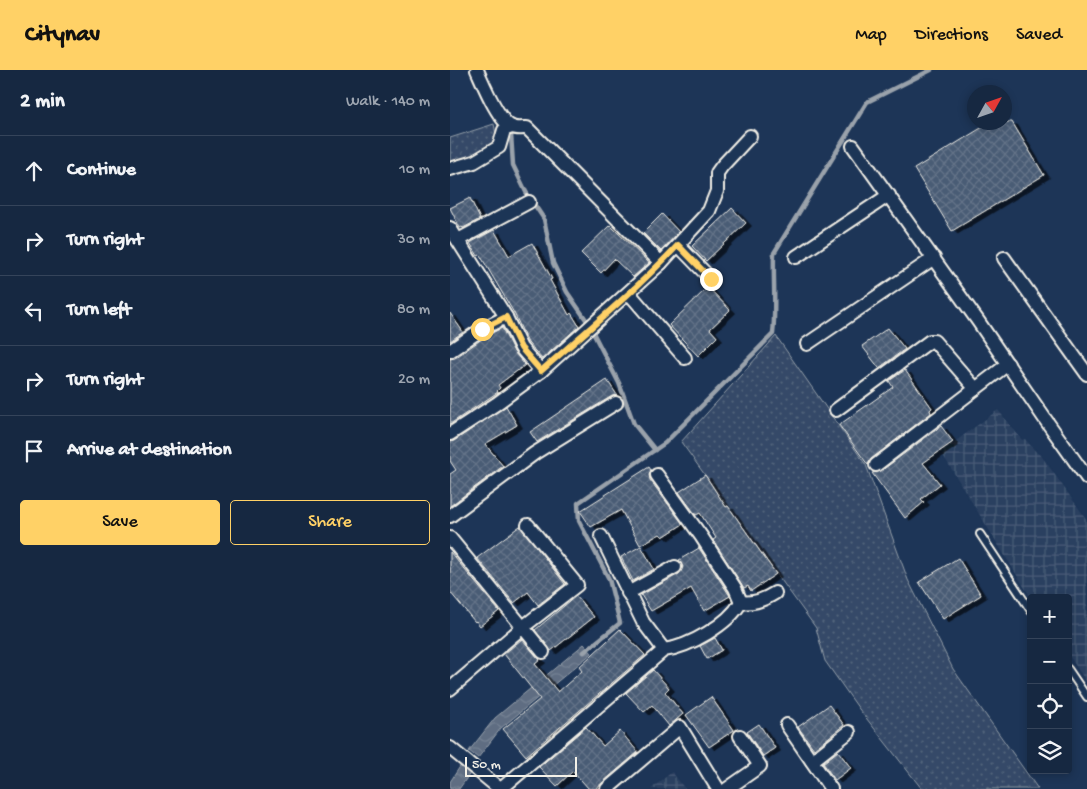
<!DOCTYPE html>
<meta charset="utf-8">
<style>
body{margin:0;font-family:"Gochi Hand",sans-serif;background:#23344c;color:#f1f3f6}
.controls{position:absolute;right:15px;bottom:15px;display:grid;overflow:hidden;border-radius:5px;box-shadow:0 2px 8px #0003}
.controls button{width:45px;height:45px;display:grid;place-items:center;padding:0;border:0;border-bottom:1px solid #35445a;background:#162841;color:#f1f3f6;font:25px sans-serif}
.compass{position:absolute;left:517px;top:15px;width:45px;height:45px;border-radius:50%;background:#162841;box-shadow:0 2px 8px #0003;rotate:50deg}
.scale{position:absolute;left:15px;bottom:12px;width:112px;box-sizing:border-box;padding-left:5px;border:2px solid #f4f1e8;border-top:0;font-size:14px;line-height:18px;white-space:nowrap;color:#f4f1e8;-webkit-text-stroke:4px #1d3557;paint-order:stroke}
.stop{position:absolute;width:15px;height:15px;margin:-11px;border:4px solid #ffd166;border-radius:50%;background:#fff}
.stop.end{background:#ffd166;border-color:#fff;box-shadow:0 1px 5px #0008}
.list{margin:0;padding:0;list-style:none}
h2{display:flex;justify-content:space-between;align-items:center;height:65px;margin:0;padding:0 20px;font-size:21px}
h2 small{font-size:16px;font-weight:400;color:#9ea6b1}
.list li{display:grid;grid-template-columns:32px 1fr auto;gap:15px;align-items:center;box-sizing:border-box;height:70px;padding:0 20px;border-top:1px solid #35445a}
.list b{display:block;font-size:19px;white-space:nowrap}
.list em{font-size:16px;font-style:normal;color:#9ea6b1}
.actions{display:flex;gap:10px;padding:15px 20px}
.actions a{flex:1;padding:11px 0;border:1px solid #ffd166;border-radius:5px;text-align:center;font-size:18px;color:#ffd166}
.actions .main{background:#ffd166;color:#111}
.icon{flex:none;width:28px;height:28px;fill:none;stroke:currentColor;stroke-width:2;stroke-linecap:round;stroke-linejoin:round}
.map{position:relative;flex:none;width:637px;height:719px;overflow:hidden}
header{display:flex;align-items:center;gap:30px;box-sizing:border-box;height:70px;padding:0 25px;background:#ffd166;color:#111}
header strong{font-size:24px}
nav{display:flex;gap:28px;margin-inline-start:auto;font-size:18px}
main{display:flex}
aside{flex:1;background:#162841}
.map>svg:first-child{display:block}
.industrial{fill:url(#industrial-grid)}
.grass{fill:url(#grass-dots);stroke:#949ea8}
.water{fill:url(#water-waves);stroke:#9aa2ab}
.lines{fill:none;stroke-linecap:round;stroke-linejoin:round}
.stream{stroke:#9aa2ab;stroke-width:4.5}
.building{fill:url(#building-cross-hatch);stroke:#f4f1e8;filter:url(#shadow)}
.lane-casing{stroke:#f4f1e8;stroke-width:10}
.street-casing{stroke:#f4f1e8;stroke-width:16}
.lane{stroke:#1d3557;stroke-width:6}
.street{stroke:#1d3557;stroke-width:12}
.route{stroke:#ffd166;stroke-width:6}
</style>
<header>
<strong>Citynav</strong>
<nav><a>Map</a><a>Directions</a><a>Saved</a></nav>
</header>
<main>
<aside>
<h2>2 min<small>Walk · 140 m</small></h2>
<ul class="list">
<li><svg class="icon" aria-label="ahead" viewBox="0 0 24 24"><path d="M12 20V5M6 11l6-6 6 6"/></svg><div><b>Continue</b></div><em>10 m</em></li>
<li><svg class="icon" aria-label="right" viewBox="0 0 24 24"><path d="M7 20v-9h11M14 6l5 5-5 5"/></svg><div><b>Turn right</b></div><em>30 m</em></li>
<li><svg class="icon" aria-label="left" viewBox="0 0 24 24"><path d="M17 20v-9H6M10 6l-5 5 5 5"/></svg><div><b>Turn left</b></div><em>80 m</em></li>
<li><svg class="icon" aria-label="right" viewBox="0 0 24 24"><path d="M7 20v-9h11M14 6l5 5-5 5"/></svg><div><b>Turn right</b></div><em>20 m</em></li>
<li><svg class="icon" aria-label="arrive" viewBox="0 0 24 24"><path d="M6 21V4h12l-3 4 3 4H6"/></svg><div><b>Arrive at destination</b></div></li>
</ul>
<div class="actions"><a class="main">Save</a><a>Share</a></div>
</aside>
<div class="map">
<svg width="637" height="719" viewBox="0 0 637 719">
<defs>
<pattern id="industrial-grid" width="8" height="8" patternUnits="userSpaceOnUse" patternTransform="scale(1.25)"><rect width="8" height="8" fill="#2a4060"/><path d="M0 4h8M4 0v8" fill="none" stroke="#4a5c77"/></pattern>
<pattern id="grass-dots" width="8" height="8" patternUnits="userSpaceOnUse" patternTransform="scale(1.25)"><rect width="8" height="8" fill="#354a67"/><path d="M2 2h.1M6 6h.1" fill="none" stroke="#53657d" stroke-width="1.8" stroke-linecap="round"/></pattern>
<pattern id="water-waves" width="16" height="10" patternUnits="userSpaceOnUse" patternTransform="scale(1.25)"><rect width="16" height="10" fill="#5e6d82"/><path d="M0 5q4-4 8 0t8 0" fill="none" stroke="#768294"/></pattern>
<pattern id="building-cross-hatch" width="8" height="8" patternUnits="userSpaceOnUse" patternTransform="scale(1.25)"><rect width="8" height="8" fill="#485b74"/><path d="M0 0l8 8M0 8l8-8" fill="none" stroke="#637388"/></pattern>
<filter id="shadow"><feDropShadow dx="5.5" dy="3" stdDeviation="0" flood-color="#0009"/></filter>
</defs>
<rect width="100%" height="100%" fill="#1d3557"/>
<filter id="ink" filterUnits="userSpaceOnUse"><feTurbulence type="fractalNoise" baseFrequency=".02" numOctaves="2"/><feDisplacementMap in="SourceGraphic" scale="10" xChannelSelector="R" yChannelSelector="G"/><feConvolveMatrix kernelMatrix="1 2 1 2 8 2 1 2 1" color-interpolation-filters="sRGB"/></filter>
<g filter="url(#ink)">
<g class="industrial">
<polygon points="548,340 572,370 575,369 587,383 590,384 637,450 637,613 618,584 618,528 581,528 491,382"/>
<polygon points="222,702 235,719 201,719"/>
</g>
<g class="grass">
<polygon points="44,54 47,70 21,86 0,92 0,68"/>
<polygon points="326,266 416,395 458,510 503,599 588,719 472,719 409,639 375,591 366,558 231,372"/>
</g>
<g class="water">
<polygon points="134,574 142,583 51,658 28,688 19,681 45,648"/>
<polygon points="11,695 21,702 9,719 0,719 0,712"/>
</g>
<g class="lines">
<g class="stream">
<polyline points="61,64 63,95 76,122 94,149 103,193 117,222 137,251 169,313 184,354 205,380"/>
<path d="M134 582 170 553 159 509 129 451 128 433 215 373 323 264C326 237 323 210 324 183L417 32 481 0"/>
</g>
</g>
<g class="building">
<polygon points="541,52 562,52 594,105 502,161 464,99"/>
<polygon points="20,128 30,149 13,158 12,157 10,158 0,138"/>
<polygon points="282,138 296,153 256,191 242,176"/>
<polygon points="212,144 229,162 211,181 193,163"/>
<polygon points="160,155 199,193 183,207 164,189 151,203 131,183"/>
<polygon points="44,160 59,186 82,173 102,209 100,210 119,245 121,243 129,256 92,289 78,273 64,243 30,185 28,186 20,173"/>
<polygon points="258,217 280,240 260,259 267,267 248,286 219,255"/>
<polygon points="0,243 13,262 0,271"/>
<polygon points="52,258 64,282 75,295 48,315 50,318 47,321 48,322 0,354 0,289 5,288 36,266"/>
<polygon points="438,258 455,279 429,298 412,276"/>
<polygon points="455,300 482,338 480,340 481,343 421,389 418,395 389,355 443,317 439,311"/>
<polygon points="157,310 167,325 162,326 87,372 80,362"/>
<polygon points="56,336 67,355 35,374 53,396 0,436 0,404 6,400 0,391 0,372 4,371"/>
<polygon points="491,356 503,372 473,393 490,414 471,429 474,432 455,448 422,403 431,401"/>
<polygon points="199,397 201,400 199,405 200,410 233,454 213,467 210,464 190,475 171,440 141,457 130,441"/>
<polygon points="255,405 276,437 278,436 326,504 301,521 298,516 294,518 263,470 266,468 250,443 246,445 229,422"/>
<polygon points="70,456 115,514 88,535 78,522 64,533 27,488"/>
<polygon points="191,476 204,499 183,511 171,487"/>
<polygon points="249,478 280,526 254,541 241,518 201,541 191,525 229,504 233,497 229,490"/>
<polygon points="0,482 49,541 30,556 26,551 25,552 0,522"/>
<polygon points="508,488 531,525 493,549 469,512"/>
<polygon points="126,526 144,547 101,581 85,560"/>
<polygon points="170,559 195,585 76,686 53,659 90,629 54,584 72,569 90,590 85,594 108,622 132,601 129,597"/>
<polygon points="265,568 272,580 257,589 250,576"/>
<polygon points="203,600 219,618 215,622 233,644 219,656 202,635 194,642 176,623"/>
<polygon points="261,627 284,660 259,677 236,645"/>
<polygon points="379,635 394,655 364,679 348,657"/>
<polygon points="309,654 325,678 313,686 297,662"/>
<polygon points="136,657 153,676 170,661 188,682 145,719 139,719 123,701 107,716 89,697"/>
<polygon points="388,681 401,698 385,710 373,693"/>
</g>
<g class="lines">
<g class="lane-casing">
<g id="lane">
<polyline points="530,464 581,541"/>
<polyline points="618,599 637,627"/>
</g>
</g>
<g class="street-casing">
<g id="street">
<path d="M27 0C33 13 48 51 62 57 66 59 73 58 77 58L211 193 91 301"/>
<polyline points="403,76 528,251 595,349 637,408"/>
<polyline points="0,99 24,92 49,77 54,60 62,57"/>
<polyline points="0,158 56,247 71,278 91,301 46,334 0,364"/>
<polyline points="8,170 79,132"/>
<polyline points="228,175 261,209"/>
<polyline points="346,187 439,125"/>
<polyline points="554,188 637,304"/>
<polyline points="211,193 259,141 267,121 267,103 272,96 300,66"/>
<polyline points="179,223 235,288"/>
<polyline points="357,274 484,188"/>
<polyline points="0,281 32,259 56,247"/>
<polyline points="386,340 480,271 484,271 525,318"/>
<polyline points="426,395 558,294"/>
<polyline points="207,405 251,466 285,518 291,532"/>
<polyline points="0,446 85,383 166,333"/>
<polyline points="151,466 193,552 214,580"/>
<polyline points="0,468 93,582"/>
<polyline points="178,523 225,497"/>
<path d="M291 532C303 534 314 530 325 523"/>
<polyline points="0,619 73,557 127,515 78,455"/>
<polyline points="337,655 381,719"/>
<polyline points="0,678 50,719"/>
<polyline points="362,691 399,662"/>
<path d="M51 719 214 580C239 577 279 554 291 532"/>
<polyline points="157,719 230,657 268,719"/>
<polyline points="277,719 310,696 290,666"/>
</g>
</g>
<use href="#lane" class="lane"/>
<use href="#street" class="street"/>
</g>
</g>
<g class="lines" filter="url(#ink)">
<path class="route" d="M32 259 56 247 71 278 91 301C138 260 186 220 228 175L261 209"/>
</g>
</svg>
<div class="controls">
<button>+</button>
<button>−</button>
<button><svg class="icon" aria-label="locate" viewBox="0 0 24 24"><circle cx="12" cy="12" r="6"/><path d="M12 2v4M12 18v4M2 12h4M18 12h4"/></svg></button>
<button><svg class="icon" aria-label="layers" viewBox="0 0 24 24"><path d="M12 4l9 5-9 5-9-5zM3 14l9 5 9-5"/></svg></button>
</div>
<svg class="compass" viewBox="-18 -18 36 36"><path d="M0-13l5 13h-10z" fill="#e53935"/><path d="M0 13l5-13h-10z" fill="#9ea6b1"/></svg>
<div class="scale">50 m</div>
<div class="stop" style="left:32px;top:259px"></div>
<div class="stop end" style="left:261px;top:209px"></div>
</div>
</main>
